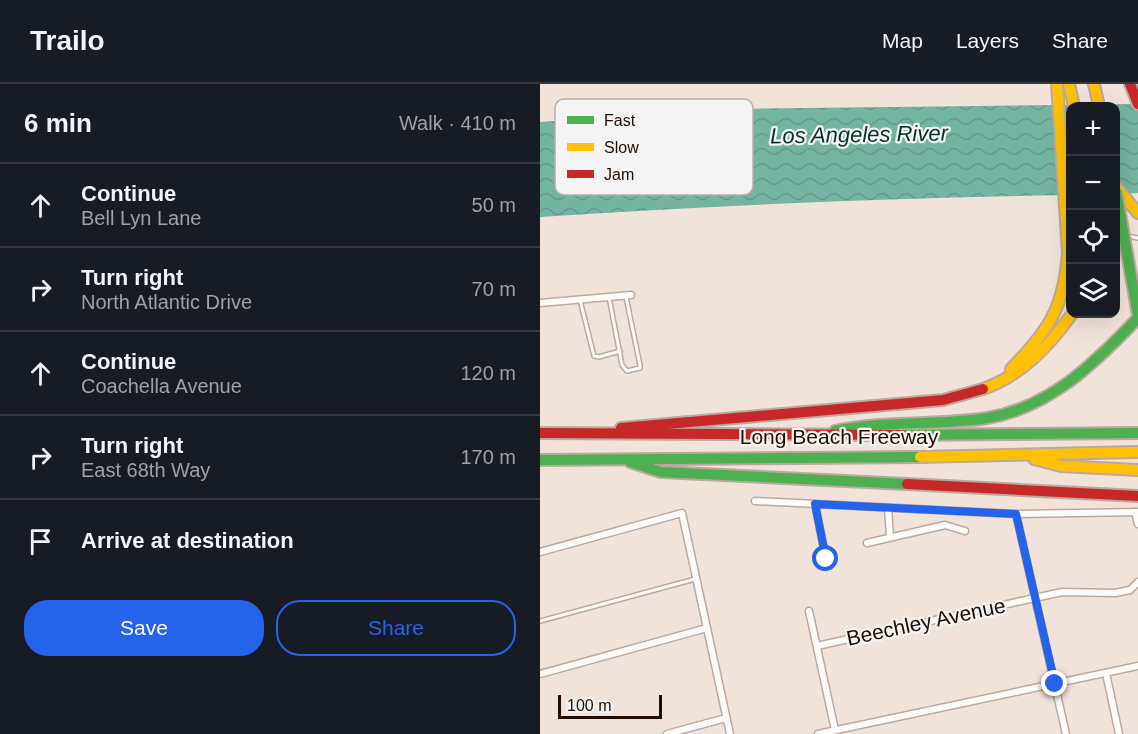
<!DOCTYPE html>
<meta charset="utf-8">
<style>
body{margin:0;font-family:Helvetica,sans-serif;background:#242831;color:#f1f3f6}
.controls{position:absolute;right:18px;top:18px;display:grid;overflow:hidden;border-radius:12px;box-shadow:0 6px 24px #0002}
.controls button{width:54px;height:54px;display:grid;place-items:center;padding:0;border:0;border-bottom:2px solid #363941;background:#171b24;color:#f1f3f6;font:30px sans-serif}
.scale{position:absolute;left:18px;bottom:15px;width:104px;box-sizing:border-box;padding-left:6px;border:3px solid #220c00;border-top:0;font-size:16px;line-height:21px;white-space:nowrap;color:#220c00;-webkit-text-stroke:4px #f4f4f4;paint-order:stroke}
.stop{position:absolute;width:18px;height:18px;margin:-14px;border:4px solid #2563eb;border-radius:50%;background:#fff}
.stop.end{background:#2563eb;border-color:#fff;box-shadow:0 2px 6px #0008}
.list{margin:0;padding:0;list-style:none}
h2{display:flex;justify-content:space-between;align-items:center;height:78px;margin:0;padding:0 24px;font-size:26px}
h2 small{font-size:20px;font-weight:400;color:#9ea1a6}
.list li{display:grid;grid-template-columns:39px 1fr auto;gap:18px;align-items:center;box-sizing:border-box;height:84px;padding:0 24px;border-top:2px solid #363941}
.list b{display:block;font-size:22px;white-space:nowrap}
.list p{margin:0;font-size:20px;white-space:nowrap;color:#9ea1a6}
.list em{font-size:20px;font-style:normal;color:#9ea1a6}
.actions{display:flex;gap:12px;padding:18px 24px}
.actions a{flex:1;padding:14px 0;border:2px solid #2563eb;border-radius:24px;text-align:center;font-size:21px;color:#2563eb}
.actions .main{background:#2563eb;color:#fff}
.icon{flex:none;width:33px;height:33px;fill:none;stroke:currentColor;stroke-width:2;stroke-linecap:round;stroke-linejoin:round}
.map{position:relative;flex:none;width:598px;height:650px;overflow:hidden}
header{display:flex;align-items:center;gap:36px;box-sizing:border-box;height:84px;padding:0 30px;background:#171b24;border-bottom:2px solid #363941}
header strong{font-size:28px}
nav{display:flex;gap:33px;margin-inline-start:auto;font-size:21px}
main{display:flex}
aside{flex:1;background:#171b24}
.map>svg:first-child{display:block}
.water{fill:url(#water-waves)}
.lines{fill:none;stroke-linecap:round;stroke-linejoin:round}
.lane-casing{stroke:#bba99e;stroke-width:6}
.street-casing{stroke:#bba99e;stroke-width:9}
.fast-casing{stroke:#bba99e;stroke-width:14}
.slow-casing{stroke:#bba99e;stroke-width:14}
.jam-casing{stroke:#bba99e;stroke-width:14}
.lane{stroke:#fdfbf9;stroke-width:3}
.street{stroke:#fdfbf9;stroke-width:6}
.fast{stroke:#4caf50;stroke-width:10}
.slow{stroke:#ffc107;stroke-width:10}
.jam{stroke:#c62828;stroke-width:10}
.fast-bridge-casing{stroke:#bba99e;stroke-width:14;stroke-linecap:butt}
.slow-bridge-casing{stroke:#bba99e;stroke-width:14;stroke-linecap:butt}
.fast-bridge{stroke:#4caf50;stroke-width:10}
.slow-bridge{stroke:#ffc107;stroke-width:10}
.route{stroke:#2563eb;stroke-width:8}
.labels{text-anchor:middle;stroke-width:4.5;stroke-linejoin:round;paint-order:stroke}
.street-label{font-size:21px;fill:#220c00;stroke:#f4f4f4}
.water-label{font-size:22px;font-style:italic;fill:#043329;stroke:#f4f4f4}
.key{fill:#f4f4f4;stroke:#b5aeab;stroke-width:1.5}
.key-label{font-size:16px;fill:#220c00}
</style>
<header>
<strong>Trailo</strong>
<nav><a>Map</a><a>Layers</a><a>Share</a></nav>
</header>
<main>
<aside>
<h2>6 min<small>Walk · 410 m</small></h2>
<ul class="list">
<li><svg class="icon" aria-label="ahead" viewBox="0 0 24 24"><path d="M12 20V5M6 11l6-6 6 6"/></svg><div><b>Continue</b><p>Bell Lyn Lane</p></div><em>50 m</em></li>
<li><svg class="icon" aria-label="right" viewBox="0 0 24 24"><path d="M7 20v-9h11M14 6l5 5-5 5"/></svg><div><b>Turn right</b><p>North Atlantic Drive</p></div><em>70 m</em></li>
<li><svg class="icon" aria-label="ahead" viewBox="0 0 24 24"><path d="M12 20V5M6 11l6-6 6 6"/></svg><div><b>Continue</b><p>Coachella Avenue</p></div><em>120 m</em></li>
<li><svg class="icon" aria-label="right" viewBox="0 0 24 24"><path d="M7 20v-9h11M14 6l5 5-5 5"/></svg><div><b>Turn right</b><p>East 68th Way</p></div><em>170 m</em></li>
<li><svg class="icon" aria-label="arrive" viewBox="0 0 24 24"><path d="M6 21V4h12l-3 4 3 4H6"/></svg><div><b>Arrive at destination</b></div></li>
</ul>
<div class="actions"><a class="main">Save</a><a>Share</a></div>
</aside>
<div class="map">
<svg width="598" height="650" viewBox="0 0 598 650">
<defs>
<pattern id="water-waves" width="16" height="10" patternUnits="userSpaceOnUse" patternTransform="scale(1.5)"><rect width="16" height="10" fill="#74b5a2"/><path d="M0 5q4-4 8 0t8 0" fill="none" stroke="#649a8a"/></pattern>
</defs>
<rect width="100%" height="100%" fill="#f2e3da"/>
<path class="water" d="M598 20V109L576 110V22H530V111C353 114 177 121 0 133V38L177 25Z"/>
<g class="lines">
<g class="lane-casing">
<g id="lane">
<polyline points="588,152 598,154"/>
<polyline points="69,213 82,281 87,287 100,284 100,281 86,213"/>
<polyline points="40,216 54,272 59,273 80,267"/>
<polyline points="0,537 155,495"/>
</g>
</g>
<g class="street-casing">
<g id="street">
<polyline points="0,219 91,211"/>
<polyline points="215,417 476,430 598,428"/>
<polyline points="275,420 286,475"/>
<polyline points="348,424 350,453"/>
<polyline points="595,428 598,440"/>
<polyline points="476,430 526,650"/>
<polyline points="327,459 405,441 425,447"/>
<polyline points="0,468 142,429 190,650"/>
<polyline points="269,527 295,646"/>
<polyline points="277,562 522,508 575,509 590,506 598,498"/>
<polyline points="566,589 579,650"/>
<polyline points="0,590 167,544"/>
<polyline points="127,650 186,634"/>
<polyline points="278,650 598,582"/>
</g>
</g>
<g class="fast-casing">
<g id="fast">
<path d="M295 347C345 336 396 342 447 334 510 324 556 278 598 234"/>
<polyline points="363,351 598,349"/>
<polyline points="0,376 380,373"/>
<polyline points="90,378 121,388 367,400"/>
</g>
</g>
<g class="slow-casing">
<g id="slow">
<polyline points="529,0 534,22"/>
<polyline points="554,0 559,22"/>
<polyline points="576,103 598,129"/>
<path d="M471 285C509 246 524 224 528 168"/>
<path d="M443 305C481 292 509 262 532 230"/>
<polyline points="380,373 598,368"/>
<polyline points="494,375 521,382 598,386"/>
</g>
</g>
<g class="jam-casing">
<g id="jam">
<polyline points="590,0 598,20"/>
<polyline points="81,344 403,316 443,305"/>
<polyline points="0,349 363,351"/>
<polyline points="367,400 598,412"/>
</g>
</g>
<use href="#lane" class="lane"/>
<use href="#street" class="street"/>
<use href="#fast" class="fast"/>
<use href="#slow" class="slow"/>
<use href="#jam" class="jam"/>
<g class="fast-bridge-casing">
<polyline id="fast-bridge" points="576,107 598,231"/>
</g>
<g class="slow-bridge-casing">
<polyline id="slow-bridge" points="517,0 528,168"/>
</g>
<use href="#fast-bridge" class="fast-bridge"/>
<use href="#slow-bridge" class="slow-bridge"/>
</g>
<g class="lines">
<polyline class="route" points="286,475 275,420 476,430 515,600"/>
</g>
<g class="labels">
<g class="street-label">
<text x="299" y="360">Long Beach Freeway</text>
<text transform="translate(386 538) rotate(-12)" y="7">Beechley Avenue</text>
</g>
<g class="water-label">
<text transform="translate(319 50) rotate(-1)" y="8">Los Angeles River</text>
</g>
</g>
<rect x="15" y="15" width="198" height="96" rx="9" class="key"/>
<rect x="27" y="32" width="27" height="8" fill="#4caf50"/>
<rect x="27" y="59" width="27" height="8" fill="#ffc107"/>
<rect x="27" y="86" width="27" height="8" fill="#c62828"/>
<g class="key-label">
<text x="64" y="42">Fast</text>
<text x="64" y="69">Slow</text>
<text x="64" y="96">Jam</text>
</g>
</svg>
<div class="controls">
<button>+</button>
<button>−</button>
<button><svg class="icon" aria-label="locate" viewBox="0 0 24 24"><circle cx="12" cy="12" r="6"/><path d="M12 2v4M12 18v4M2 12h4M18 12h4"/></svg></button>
<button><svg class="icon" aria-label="layers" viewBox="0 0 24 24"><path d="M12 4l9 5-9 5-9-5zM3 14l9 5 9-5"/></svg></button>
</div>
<div class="scale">100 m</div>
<div class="stop" style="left:286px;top:475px"></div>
<div class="stop end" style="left:515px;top:600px"></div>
</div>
</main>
